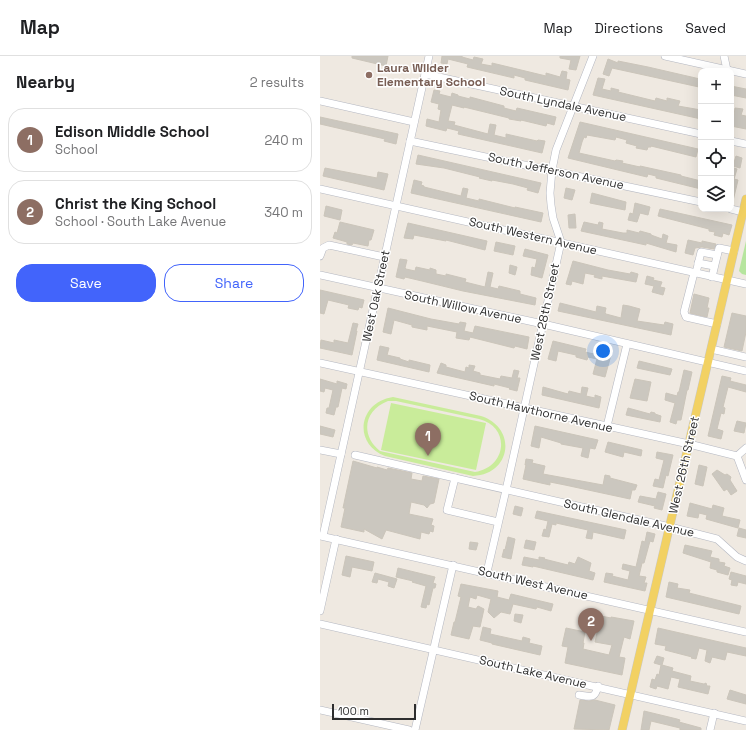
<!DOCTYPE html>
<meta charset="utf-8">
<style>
body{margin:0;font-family:"Space Grotesk",sans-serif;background:#f6f6f6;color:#202124}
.controls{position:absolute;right:12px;top:12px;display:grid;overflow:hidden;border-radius:8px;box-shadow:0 4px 16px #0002}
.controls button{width:36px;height:36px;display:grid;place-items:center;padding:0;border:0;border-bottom:1px solid #e0e0e0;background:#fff;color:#202124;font:20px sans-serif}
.scale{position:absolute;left:12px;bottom:10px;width:84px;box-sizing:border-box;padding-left:4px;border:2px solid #2e2e2e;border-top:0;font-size:11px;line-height:14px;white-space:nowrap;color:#2e2e2e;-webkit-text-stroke:3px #fff;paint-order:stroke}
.you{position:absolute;left:283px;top:295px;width:14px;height:14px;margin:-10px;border:3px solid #fff;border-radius:50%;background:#1a73e8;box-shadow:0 0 0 6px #1a73e833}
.badge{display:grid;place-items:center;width:26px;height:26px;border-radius:50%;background:#4264fb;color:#fff;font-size:13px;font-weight:700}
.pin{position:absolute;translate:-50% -33px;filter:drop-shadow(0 1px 2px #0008)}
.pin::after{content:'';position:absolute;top:21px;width:14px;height:12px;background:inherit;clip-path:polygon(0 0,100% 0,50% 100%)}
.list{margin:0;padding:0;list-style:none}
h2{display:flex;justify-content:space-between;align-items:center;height:52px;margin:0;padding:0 16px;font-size:17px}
h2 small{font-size:13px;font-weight:400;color:#757577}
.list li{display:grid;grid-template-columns:26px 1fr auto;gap:12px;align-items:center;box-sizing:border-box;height:64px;margin:0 8px 8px;padding:0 8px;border:1px solid #e0e0e0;border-radius:16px}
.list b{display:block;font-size:15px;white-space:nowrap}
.list p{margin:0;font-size:13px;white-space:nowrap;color:#757577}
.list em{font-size:13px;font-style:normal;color:#757577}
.actions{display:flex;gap:8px;padding:12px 16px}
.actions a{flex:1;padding:9px 0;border:1px solid #4264fb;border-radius:16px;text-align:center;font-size:14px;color:#4264fb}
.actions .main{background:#4264fb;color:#fff}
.icon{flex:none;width:22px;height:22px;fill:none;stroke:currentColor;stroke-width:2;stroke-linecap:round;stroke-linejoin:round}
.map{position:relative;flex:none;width:426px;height:674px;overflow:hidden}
header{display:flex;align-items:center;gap:24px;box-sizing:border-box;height:56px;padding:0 20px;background:#fff;border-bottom:1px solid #e0e0e0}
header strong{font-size:19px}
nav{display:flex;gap:22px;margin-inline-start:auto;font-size:14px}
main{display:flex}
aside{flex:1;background:#fff}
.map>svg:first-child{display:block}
.green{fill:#b6e59e}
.pitch{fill:#c9ec9a;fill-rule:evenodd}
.building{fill:#cbc7bf;stroke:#cbc5ba}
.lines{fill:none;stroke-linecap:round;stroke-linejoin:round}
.minor-casing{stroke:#b4b7c1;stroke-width:8}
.major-casing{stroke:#c9c9c9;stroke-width:9}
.minor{stroke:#fff;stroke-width:7}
.major{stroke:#f2d163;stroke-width:8}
.education-dot{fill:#8d6e63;stroke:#fff;stroke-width:1.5}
.labels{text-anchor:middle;stroke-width:3;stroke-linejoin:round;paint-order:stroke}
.education-label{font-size:12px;font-weight:bold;fill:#785e54;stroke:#fff;text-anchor:start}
.street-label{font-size:12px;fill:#2e2e2e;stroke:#fff}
</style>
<header>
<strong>Map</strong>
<nav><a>Map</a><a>Directions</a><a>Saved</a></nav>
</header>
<main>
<aside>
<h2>Nearby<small>2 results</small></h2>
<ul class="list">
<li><span class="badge" style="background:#8d6e63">1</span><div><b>Edison Middle School</b><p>School</p></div><em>240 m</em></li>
<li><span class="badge" style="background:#8d6e63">2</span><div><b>Christ the King School</b><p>School · South Lake Avenue</p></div><em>340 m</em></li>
</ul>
<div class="actions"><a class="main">Save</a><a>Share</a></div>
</aside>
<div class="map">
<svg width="426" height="674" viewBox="0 0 426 674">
<rect width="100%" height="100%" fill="#efe9e1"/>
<polygon class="green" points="426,185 426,219 422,218 419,215"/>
<g class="pitch">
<path d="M73 341 161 360C198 372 191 419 153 420L65 400C32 387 39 346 73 341ZM68 345H76L159 363C191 371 187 411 155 416L60 395C40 379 44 354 68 345Z"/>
<polygon points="71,347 166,367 156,414 61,394"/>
</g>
<g class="building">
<polygon points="32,0 68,0 66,10 32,2"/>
<polygon points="122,0 142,0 142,1 153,4 154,1 163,3 161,8 172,10 172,7 226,20 226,17 240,21 242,15 247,16 246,23 250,24 248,34 205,24 205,22 194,19 194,22 147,11 148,8 128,3 127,8 121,7"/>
<polygon points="240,0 260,0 256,14 249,13 251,4 240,2"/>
<polygon points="288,3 298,7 298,5 328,11 380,23 379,31 292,12 289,20 283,18"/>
<polygon points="278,22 285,23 282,33 291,35 291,32 299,34 298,36 335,45 336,42 347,45 347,42 360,45 358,50 381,54 381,63 273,39"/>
<polygon points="411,30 426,33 426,42 411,39"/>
<polygon points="114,34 120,35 119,38 131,41 132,37 138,39 138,40 150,43 150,41 184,50 184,52 196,55 197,52 236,61 234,69 227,67 226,70 201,64 201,65 189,63 189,62 144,51 144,52 132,49 128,65 135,66 134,69 168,78 170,68 176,69 174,79 186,82 186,78 217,85 218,84 225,85 222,97 138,78 139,75 127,72 126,75 106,70 107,63 119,66 121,54 118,53 119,48 111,46"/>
<polygon points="415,52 423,53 421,59 426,60 426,73 411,70 411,58 414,59"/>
<polygon points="0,61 78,78 76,88 64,85 65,83 0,68"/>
<polygon points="260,66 378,93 376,101 331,90 331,91 328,91 327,94 316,92 317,90 306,87 307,84 296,81 295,84 267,79 266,82 264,81 262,86 259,97 295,105 296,104 303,105 302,107 320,111 320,110 361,119 361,120 381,125 381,133 336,122 336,120 328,118 327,121 248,102"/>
<polygon points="98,99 221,127 218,137 207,134 208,132 193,128 172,124 172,125 159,122 160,121 124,112 96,108"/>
<polygon points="416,100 422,102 420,112 413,110"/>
<polygon points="411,111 417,113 414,123 418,124 413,145 411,145"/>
<polygon points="5,112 57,122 58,116 68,118 64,134 3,120"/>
<polygon points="94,124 102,126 101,129 104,130 104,131 141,140 143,132 148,133 146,142 159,145 159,143 195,152 195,151 223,157 221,166 91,137"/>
<polygon points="246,132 255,134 252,144 244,142"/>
<polygon points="272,137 306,146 305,154 270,147"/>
<polygon points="315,147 330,151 328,159 320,157 317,166 308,164 310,157 313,158"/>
<polygon points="6,150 22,154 20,164 4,160"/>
<polygon points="340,153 412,169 409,179 403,177 402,181 394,179 395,176 389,175 389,173 338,160"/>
<polygon points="255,158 256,172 249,172 248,159"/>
<polygon points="20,166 54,174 51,184 49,184 48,190 33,187 32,189 27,188 27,186 13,182 15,176 17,177"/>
<polygon points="264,166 278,169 279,166 283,167 282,173 303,177 307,177 307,174 319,177 320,175 331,178 331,179 342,183 343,178 348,180 346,187 357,189 356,196 326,187 326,189 261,175"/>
<polygon points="88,167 167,185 165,194 126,184 126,185 94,179 93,183 84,182"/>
<polygon points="368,184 382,187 382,185 396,188 394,193 382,191 375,192 373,199 365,197"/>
<polygon points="176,186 195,190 193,199 174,195"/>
<polygon points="205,193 228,199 222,222 211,219 212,211 215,212 217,203 203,200"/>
<polygon points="80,203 87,204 85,212 86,213 95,215 96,211 110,214 110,212 116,214 116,218 126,220 126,218 146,223 145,226 165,231 168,216 173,217 170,231 178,233 179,230 200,235 200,238 216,242 215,249 143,235 102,225 85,221 84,223 76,221"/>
<polygon points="253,205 288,214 310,218 311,216 318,218 316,226 282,220 282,223 274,221 275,219 265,217 263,228 252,225 251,229 246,228"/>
<polygon points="190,209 197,211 195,219 189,217"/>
<polygon points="327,220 334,222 333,224 342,226 340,231 345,232 343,239 332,236 334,230 325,228"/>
<polygon points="0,234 44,244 42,252 39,251 38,254 28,252 29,249 8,244 4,258 0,257"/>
<polygon points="374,238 389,242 387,252 389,252 387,261 370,257"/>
<polygon points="240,247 276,256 277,250 286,252 285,257 286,258 301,262 303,249 309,250 320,253 317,265 344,269 345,266 353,268 351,279 238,255"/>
<polygon points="68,252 111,263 139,268 140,266 146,267 144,275 153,277 155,270 209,281 207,293 195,290 194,292 150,281 149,284 136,282 137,276 107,270 107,274 92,271 92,269 74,264 71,278 63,276"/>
<polygon points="412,257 426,260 426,276 422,295 404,291"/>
<polygon points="33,267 38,268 36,275 37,275 32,299 0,292 1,284 14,287 14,284 28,287"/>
<polygon points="233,285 266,293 265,296 274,298 275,295 291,299 285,321 273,318 277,303 268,301 267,304 256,301 256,299 238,295 236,305 228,303"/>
<polygon points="60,290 69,292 67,299 80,302 80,303 89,306 89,304 110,309 109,316 57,304"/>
<polygon points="319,305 352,313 350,319 317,312"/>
<polygon points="121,307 126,309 126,311 145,316 146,311 149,312 149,309 155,310 153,315 160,317 160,319 180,323 181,320 192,322 194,314 199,315 197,322 200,322 197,335 189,333 190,332 174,328 174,330 117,317"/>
<polygon points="364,314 372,316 368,334 367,334 361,364 357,364 356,368 350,366 355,347 345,344 346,337 357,340 358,336 359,336"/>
<polygon points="402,320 411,322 410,325 426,329 426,336 408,331 403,351 405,352 404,358 401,357 397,373 403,375 401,383 388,380"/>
<polygon points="0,323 17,328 17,325 27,328 26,333 22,332 18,351 16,351 14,359 6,357 7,352 9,352 13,334 5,332 4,336 0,335"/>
<polygon points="315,323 331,326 327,345 310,342"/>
<polygon points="223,331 248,338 249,335 261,338 262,331 268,332 266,340 275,342 275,339 281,341 279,352 222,339"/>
<polygon points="308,352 330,358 331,356 335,357 335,358 341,360 340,366 306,359"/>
<polygon points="417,365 426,367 424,377 414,375"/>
<polygon points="0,370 15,374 13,381 0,378"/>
<polygon points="215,370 278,384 275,393 270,392 268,402 261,400 263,392 241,388 241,387 221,381 219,392 211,390"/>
<polygon points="288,386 322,394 321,400 304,396 303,401 285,396"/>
<polygon points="337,396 353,399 348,420 346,419 343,432 333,430 335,423 339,424 344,404 336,402"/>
<polygon points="206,403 213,404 212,407 225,410 223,418 283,429 285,419 290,420 290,422 317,429 315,434 312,434 310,443 245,429 230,426 230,429 203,423 206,409 205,409"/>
<polygon points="33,405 57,412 57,411 67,414 68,412 92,417 91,423 102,425 103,420 119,423 114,447 110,448 107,452 104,449 91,446 89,458 113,463 111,469 114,470 113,476 110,475 109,478 101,476 100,483 66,474 62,483 44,473 44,476 21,471 25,452 23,452"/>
<polygon points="379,409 387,411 383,430 375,428"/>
<polygon points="397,414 405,419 407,418 411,421 410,424 417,435 411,439 407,433 404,435 392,418"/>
<polygon points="338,436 346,438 342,454 334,452 335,450 318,446 320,440 336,443"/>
<polygon points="370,447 392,453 393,449 404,452 402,460 420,464 418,472 386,463 387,459 379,457 378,462 367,460"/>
<polygon points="195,450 203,452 201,460 193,458"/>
<polygon points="217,455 306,474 304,483 273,476 272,483 266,482 268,474 236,467 236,469 232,468 229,481 222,480 224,473 226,474 228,465 215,462"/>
<polygon points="419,472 426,474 426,482 417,480"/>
<polygon points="327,476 335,478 333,486 330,485 324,507 322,507 319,520 326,521 324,527 327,527 325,535 284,526 286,517 293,518 292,520 308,524 310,515 302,513 303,508 316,511 322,485 325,486"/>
<polygon points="188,481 195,483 191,503 182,501 184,493 185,494"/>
<polygon points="206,484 216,486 214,494 204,492"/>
<polygon points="150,486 158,487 156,494 149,493"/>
<polygon points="365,489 392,495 390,501 399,503 399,506 405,507 404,510 410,512 408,519 397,516 397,514 390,512 391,506 363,497"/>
<polygon points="26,500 54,506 52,515 32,511 30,521 22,519"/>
<polygon points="204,501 219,504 219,501 225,502 224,503 248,509 249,506 255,508 258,501 271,507 269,515 275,517 273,524 213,510 213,511 202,509"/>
<polygon points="78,512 115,521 113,527 116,528 115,532 113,532 109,549 107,548 106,552 101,551 106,530 92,526 93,525 76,521"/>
<polygon points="411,516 426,520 426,528 418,526 417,530 411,529 412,524 409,523"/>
<polygon points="55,517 77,523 74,532 68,530 69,526 58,523 57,527 52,526"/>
<polygon points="349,526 358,528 357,532 370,534 369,537 421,550 419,558 346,541"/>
<polygon points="141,528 178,535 177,541 189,544 191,538 233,548 231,555 217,551 216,553 193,548 190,558 181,556 174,562 168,556 171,543 157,539 156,543 150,541 148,551 156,553 158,550 164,553 160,571 153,570 149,583 131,579 134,566 135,566 141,541 138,540"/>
<polygon points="195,558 203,559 201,567 194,565"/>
<polygon points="281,560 291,562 291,561 314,565 310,583 304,581 299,601 305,602 302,619 245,607 248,591 242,590 246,572 265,576 263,587 264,587 263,593 289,599 292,589 275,586"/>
<polygon points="163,571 171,573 170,578 202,585 203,581 210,583 209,587 222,590 220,599 172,588 172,587 160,584"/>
<polygon points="338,572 426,592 426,600 407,596 405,604 392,601 390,607 385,605 387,594 379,592 376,603 371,602 372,601 345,594 346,590 335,588"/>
<polygon points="337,600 344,602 342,609 353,612 352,615 371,620 370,625 384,628 386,627 387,630 390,630 388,638 358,631 360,623 351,621 348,633 337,630 336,633 330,631 332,623 335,624 337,618 339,619 341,609 334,607"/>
<polygon points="410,634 426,639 426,648 407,643"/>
<polygon points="260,644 269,645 275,644 295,649 289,674 254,673"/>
<polygon points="324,655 357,663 360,664 359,666 381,672 381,674 360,674 360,672 331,665 329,674 321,674"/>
</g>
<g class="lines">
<g class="minor-casing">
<g id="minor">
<polyline points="345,0 426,18"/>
<polyline points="404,0 407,14"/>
<polyline points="105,18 381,78"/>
<polyline points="0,45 94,66"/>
<polyline points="90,85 381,146"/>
<polyline points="411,85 426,88"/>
<polyline points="0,133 426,228"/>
<polyline points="411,153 423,156"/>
<polyline points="0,200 3,192 9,189 64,201"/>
<polyline points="378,207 394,210"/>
<polyline points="374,217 364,256 366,261 397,268"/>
<polyline points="376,217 381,196 397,199"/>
<polyline points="0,219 223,268 426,315"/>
<polyline points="392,221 399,192 414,195"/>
<polyline points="391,293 426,301"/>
<polyline points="0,307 369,388 417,400"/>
<polyline points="287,370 307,288"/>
<polyline points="0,394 21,398"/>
<polyline points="35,399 135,422"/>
<polyline points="417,400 426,424"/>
<polyline points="417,400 426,392"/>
<polyline points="178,466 127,454 135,422 350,471 397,483 417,501 426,505"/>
<polyline points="0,480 426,576"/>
<polyline points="3,480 109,0"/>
<polyline points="167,516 186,434 241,186 233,162 231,149 230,137 232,114 236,94 273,0"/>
<polyline points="0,555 16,483"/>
<polyline points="0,568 426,665"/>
<path d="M259 639C271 641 275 643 278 630"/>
<polyline points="0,654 89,674"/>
<polyline points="95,674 133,509"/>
<polyline points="390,674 394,657"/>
</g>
</g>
<g class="major-casing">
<polyline id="major" points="302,674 426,143"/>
</g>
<use href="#minor" class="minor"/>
<use href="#major" class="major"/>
</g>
<circle class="education-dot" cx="49" cy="19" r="4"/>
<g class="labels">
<g class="education-label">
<text x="57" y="16">Laura Wilder<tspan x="57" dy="14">Elementary School</tspan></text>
</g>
<g class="street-label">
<text transform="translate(243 48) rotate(12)" y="4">South Lyndale Avenue</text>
<text transform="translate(236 115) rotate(12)" y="4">South Jefferson Avenue</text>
<text transform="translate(213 180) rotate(13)" y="4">South Western Avenue</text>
<text transform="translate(56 240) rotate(-78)" y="4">West Oak Street</text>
<text transform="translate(143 251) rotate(12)" y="4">South Willow Avenue</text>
<text transform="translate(225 256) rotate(-78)" y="4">West 28th Street</text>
<text transform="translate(221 356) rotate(13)" y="4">South Hawthorne Avenue</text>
<text transform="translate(364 409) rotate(-77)" y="4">West 26th Street</text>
<text transform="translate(309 462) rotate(13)" y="4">South Glendale Avenue</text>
<text transform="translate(213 527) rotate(13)" y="4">South West Avenue</text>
<text transform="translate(213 616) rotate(13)" y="4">South Lake Avenue</text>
</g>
</g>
</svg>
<div class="controls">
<button>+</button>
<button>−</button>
<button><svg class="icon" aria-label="locate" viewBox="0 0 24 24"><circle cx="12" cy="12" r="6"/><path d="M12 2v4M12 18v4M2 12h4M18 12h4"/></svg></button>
<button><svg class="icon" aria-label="layers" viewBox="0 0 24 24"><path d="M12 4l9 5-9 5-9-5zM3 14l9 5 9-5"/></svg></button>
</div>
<div class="scale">100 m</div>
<div class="you"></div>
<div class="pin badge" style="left:108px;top:400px;background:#8d6e63">1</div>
<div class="pin badge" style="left:271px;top:585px;background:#8d6e63">2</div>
</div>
</main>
